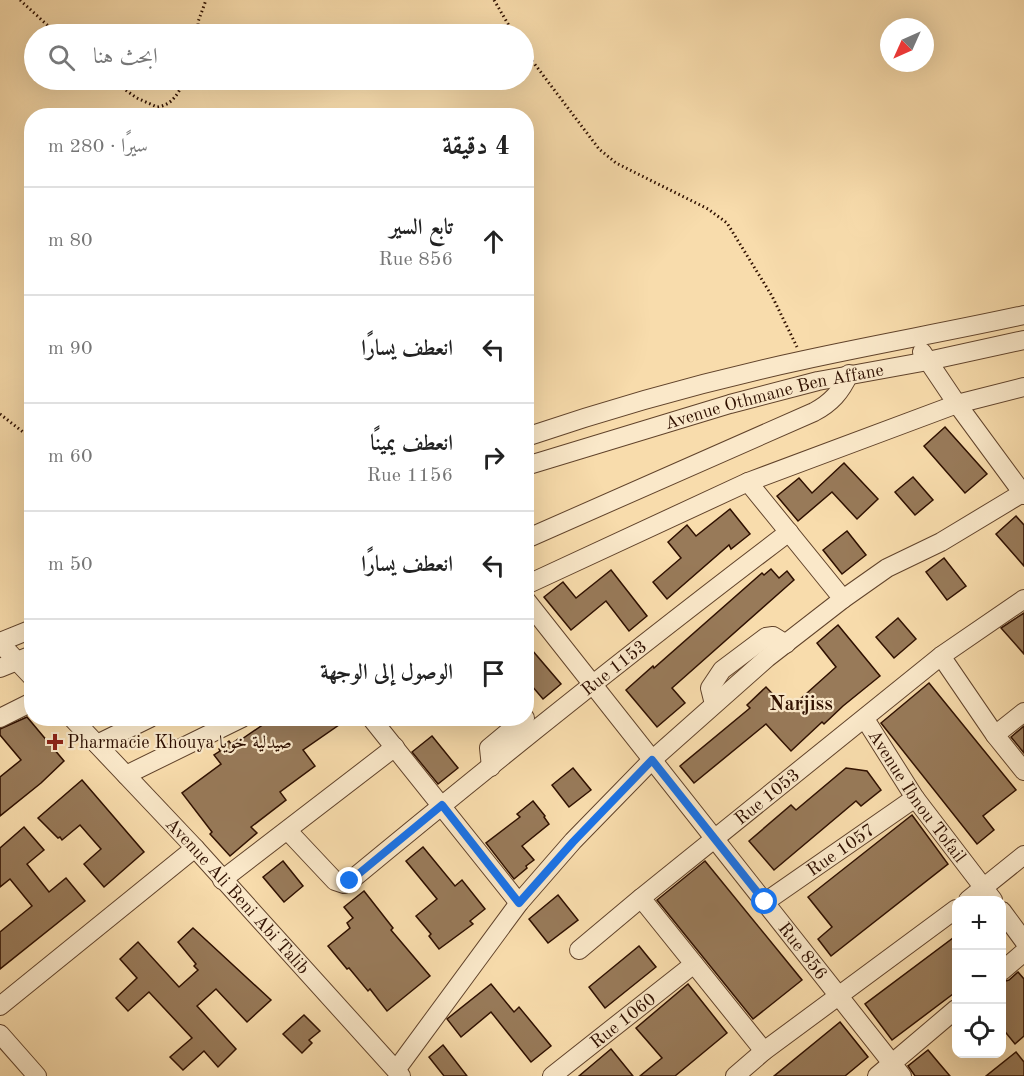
<!DOCTYPE html>
<html lang="ar">
<meta charset="utf-8">
<style>
body{margin:0;font-family:"Old Standard TT",Amiri,serif;background:#f6f6f6;color:#222;direction:rtl}
.controls{position:absolute;right:18px;bottom:18px;display:grid;overflow:hidden;border-radius:12px;box-shadow:0 6px 24px #0002}
.controls button{width:54px;height:54px;display:grid;place-items:center;padding:0;border:0;border-bottom:2px solid #e0e0e0;background:#fff;color:#222;font:30px sans-serif}
.compass{position:absolute;left:880px;top:18px;width:54px;height:54px;border-radius:50%;background:#fff;box-shadow:0 6px 24px #0002;rotate:225deg}
.stop{position:absolute;width:18px;height:18px;margin:-14px;border:4px solid #1a73e8;border-radius:50%;background:#fff}
.stop.end{background:#1a73e8;border-color:#fff;box-shadow:0 2px 6px #0008}
.list{margin:0;padding:0;list-style:none}
h2{display:flex;justify-content:space-between;align-items:center;height:78px;margin:0;padding:0 24px;font-size:26px}
h2 small{font-size:20px;font-weight:400;color:#767676}
.list li{display:grid;grid-template-columns:39px 1fr auto;gap:18px;align-items:center;box-sizing:border-box;height:108px;padding:0 24px;border-top:2px solid #e0e0e0}
.list b{display:block;font-size:22px;white-space:nowrap}
.list p{margin:0;font-size:20px;white-space:nowrap;color:#767676}
.list em{font-size:20px;font-style:normal;color:#767676}
.icon{flex:none;width:33px;height:33px;fill:none;stroke:currentColor;stroke-width:2;stroke-linecap:round;stroke-linejoin:round}
.map{position:relative;flex:none;width:1024px;height:1076px;overflow:hidden;direction:ltr}
.search{position:absolute;background:#fff;box-shadow:0 6px 24px #0002;left:24px;top:24px;width:510px;height:66px;display:flex;align-items:center;gap:15px;box-sizing:border-box;padding:0 21px;border-radius:33px;color:#767676;font-size:22px}
.panel{position:absolute;background:#fff;box-shadow:0 6px 24px #0002;left:24px;top:108px;width:510px;height:618px;border-radius:24px;direction:rtl}
.map>svg:first-child{display:block}
.building{fill:#987a59;stroke:#2f1000;stroke-width:1.5}
.lines{fill:none;stroke-linecap:round;stroke-linejoin:round}
.minor-casing{stroke:#61432b;stroke-width:20}
.path{stroke:#2f1000;stroke-width:3;stroke-dasharray:1.5 3;stroke-linecap:butt}
.minor{stroke:#fae8c9;stroke-width:18}
.route{stroke:#1a73e8;stroke-width:8}
.poi-dot{fill:#8f2418;stroke:#fae8c9;stroke-width:2}
.labels{text-anchor:middle;stroke-width:4.5;stroke-linejoin:round;paint-order:stroke}
.street-label{font-size:18px;fill:#2f1000;stroke:#fae8c9}
.poi-label{font-size:18px;fill:#2f1000;stroke:#fae8c9;text-anchor:start}
.neighbourhood-label{font-size:20px;font-weight:bold;fill:#2f1000;stroke:#fae8c9}
</style>
<div class="map">
<svg width="1024" height="1076" viewBox="0 0 1024 1076">
<rect width="100%" height="100%" fill="#f8dcac"/>
<filter id="stains"><feTurbulence type="fractalNoise" baseFrequency=".00333" numOctaves="4"/><feColorMatrix values="0 0 0 0 .2 0 0 0 0 .09 0 0 0 0 .02 0 0 0 .5 -.17"/></filter>
<radialGradient id="worn" r=".72"><stop offset=".6" stop-color="#630" stop-opacity="0"/><stop offset="1" stop-color="#630" stop-opacity=".3"/></radialGradient>
<g class="building">
<polygon points="945,427 987,474 965,493 924,446"/>
<polygon points="844,463 878,499 857,519 832,492 798,521 777,496 799,478 812,493"/>
<polygon points="913,477 933,500 915,515 895,492"/>
<polygon points="730,509 750,534 731,549 729,545 667,599 653,582 681,558 668,542 687,525 696,536"/>
<polygon points="1016,516 1024,525 1024,566 996,534"/>
<polygon points="847,531 866,555 842,574 823,550"/>
<polygon points="944,558 966,586 947,600 926,572"/>
<polygon points="771,569 779,578 787,571 794,580 672,688 685,703 657,727 626,690 653,666 654,668 762,573 764,575"/>
<polygon points="611,570 647,616 629,631 606,601 571,630 544,597 563,582 576,598"/>
<polygon points="1024,613 1024,654 1001,628"/>
<polygon points="898,618 916,639 894,658 876,637"/>
<polygon points="838,625 880,676 843,706 824,724 822,722 791,751 766,724 694,783 680,766 750,708 747,705 766,687 788,710 836,667 817,643"/>
<polygon points="526,643 561,684 543,699 526,679"/>
<polygon points="929,683 1016,790 983,816 994,830 977,844 881,723"/>
<polygon points="27,717 64,761 41,783 0,816 0,777 21,760 0,735 0,729"/>
<polygon points="275,718 349,718 303,750 315,766 280,792 286,800 251,827 257,833 230,856 210,834 212,832 182,793 221,764 214,755 220,751 219,749 229,741 231,744 238,739 239,741 267,722 269,724"/>
<polygon points="1024,726 1024,753 1011,737"/>
<polygon points="432,736 458,768 438,784 412,752"/>
<polygon points="573,768 591,790 569,807 552,785"/>
<polygon points="846,768 867,771 881,790 861,806 856,801 774,870 749,841 791,805 796,810"/>
<polygon points="82,780 144,852 104,887 84,864 101,849 80,825 62,840 60,837 58,838 38,818"/>
<polygon points="533,801 545,816 544,817 549,824 522,846 534,860 526,866 527,868 514,879 486,843 520,817 517,814"/>
<polygon points="912,815 948,864 831,956 818,939 832,927 808,897"/>
<polygon points="24,827 44,850 27,864 49,892 66,878 85,901 0,969 0,932 32,906 10,879 0,887 0,848"/>
<polygon points="423,847 455,886 462,880 485,909 470,921 473,924 439,949 429,936 431,934 416,916 437,899 406,861"/>
<polygon points="283,861 303,886 284,902 263,877"/>
<polygon points="705,861 802,980 753,1019 657,900"/>
<polygon points="364,891 393,928 391,930 430,976 387,1011 370,989 368,991 349,968 347,969 328,946 350,928 347,923 353,918 344,907"/>
<polygon points="558,895 578,920 548,943 529,919"/>
<polygon points="193,928 271,1000 247,1022 216,989 197,1006 236,1049 218,1067 204,1051 183,1070 170,1057 192,1038 149,992 128,1011 116,998 137,978 120,959 138,942 179,987 198,970 194,966 196,964 178,942"/>
<polygon points="957,935 957,991 892,1040 865,1004"/>
<polygon points="639,946 656,967 605,1008 589,987"/>
<polygon points="1018,972 1024,979 1024,1036 1015,1044 1002,1028 1002,982 1009,980"/>
<polygon points="491,984 514,1012 519,1007 551,1046 531,1062 491,1012 461,1037 447,1019"/>
<polygon points="688,984 727,1033 675,1076 640,1076 662,1058 636,1028"/>
<polygon points="304,1015 320,1031 309,1040 312,1043 302,1053 283,1034"/>
<polygon points="840,1022 868,1057 845,1076 774,1076"/>
<polygon points="443,1045 467,1076 444,1076 429,1057"/>
<polygon points="611,1049 633,1076 579,1076 592,1065"/>
<polygon points="928,1050 938,1062 950,1076 915,1076 913,1073 908,1066"/>
<polygon points="1016,1052 1024,1062 1024,1076 986,1076"/>
</g>
<g class="lines">
<g class="minor-casing">
<g id="minor">
<polyline points="922,352 957,404 1024,495"/>
<path d="M526 437C617 406 711 380 804 360 877 344 951 331 1024 315"/>
<path id="s1" d="M526 466 730 404 818 381 928 361 1024 340"/>
<polyline points="748,482 843,599"/>
<path d="M526 539 814 412C831 403 841 392 849 374"/>
<polyline points="526,585 748,482 957,404 1024,387"/>
<path id="s2" d="M526 600 902 1076"/>
<polyline points="0,642 32,629"/>
<polyline points="0,643 32,677"/>
<polyline points="941,656 995,735 1024,771"/>
<polyline points="0,668 32,655"/>
<polyline points="714,704 710,688 722,670 766,637 773,636 786,644"/>
<polyline points="0,718 32,702"/>
<path id="s3" d="M72 718 195 848 401 1076"/>
<polyline points="371,718 519,903"/>
<path id="s4" d="M865 719 915 798 993 900"/>
<polyline points="995,735 1024,712"/>
<polyline points="97,744 150,718"/>
<polyline points="491,767 489,748 525,718"/>
<polyline points="126,775 242,718"/>
<path id="s5" d="M288 831 335 881 344 884 350 881C494 762 640 645 789 532"/>
<polyline points="222,880 395,747"/>
<polyline points="968,900 1024,855"/>
<path id="s6" d="M765 902 915 798"/>
<polyline points="1002,911 1024,941"/>
<polyline points="579,950 641,898"/>
<polyline points="1002,971 1024,952"/>
<polyline points="0,1006 195,848"/>
<polyline points="0,1034 37,1076"/>
<path id="s7" d="M764 1051 641 898 941 656 1024 599"/>
<polyline points="396,1070 519,903 573,841 652,760 767,658 843,599 887,568 941,542 1024,492"/>
<path id="s8" d="M552 1076 694 964"/>
<polyline points="735,1076 764,1051 956,909"/>
<polyline points="877,1076 956,1009"/>
</g>
</g>
<g class="path">
<polyline points="20,0 57,34"/>
<polyline points="494,0 514,34"/>
<polyline points="198,34 198,22 206,0"/>
<polyline points="524,50 599,149 616,163 708,209 727,223 772,296 797,347"/>
<path d="M111 80 137 98 157 107C173 105 178 93 185 80"/>
<polyline points="0,414 32,439"/>
</g>
<use href="#minor" class="minor"/>
</g>
<g class="lines">
<polyline class="route" points="350,881 442,805 519,903 573,842 652,760 765,902"/>
</g>
<path class="poi-dot" d="M52 733h6v6h6v6h-6v6h-6v-6h-6v-6h6z"/>
<g class="labels">
<g class="street-label">
<text dy="6" stroke="none"><textPath href="#s1" startOffset="258">Avenue Othmane Ben Affane</textPath></text>
<text dy="6" stroke="none"><textPath href="#s5" startOffset="424">Rue 1153</textPath></text>
<text dy="6" stroke="none"><textPath href="#s7" startOffset="358">Rue 1053</textPath></text>
<text dy="6" stroke="none"><textPath href="#s4" startOffset="93">Avenue Ibnou Tofail</textPath></text>
<text dy="6" stroke="none"><textPath href="#s6" startOffset="92">Rue 1057</textPath></text>
<text dy="6" stroke="none"><textPath href="#s3" startOffset="243">Avenue Ali Beni Abi Talib</textPath></text>
<text dy="6" stroke="none"><textPath href="#s2" startOffset="447">Rue 856</textPath></text>
<text dy="6" stroke="none"><textPath href="#s8" startOffset="90">Rue 1060</textPath></text>
</g>
<g class="poi-label">
<text x="67" y="748">Pharmacie Khouya صيدلية خويا</text>
</g>
<g class="neighbourhood-label">
<text x="801" y="710">Narjiss</text>
</g>
</g>
<rect width="100%" height="100%" filter="url(#stains)"/>
<rect width="100%" height="100%" fill="url(#worn)"/>
</svg>
<div class="controls">
<button>+</button>
<button>−</button>
<button><svg class="icon" aria-label="locate" viewBox="0 0 24 24"><circle cx="12" cy="12" r="6"/><path d="M12 2v4M12 18v4M2 12h4M18 12h4"/></svg></button>
</div>
<svg class="compass" viewBox="-18 -18 36 36"><path d="M0-13l5 13h-10z" fill="#e53935"/><path d="M0 13l5-13h-10z" fill="#767676"/></svg>
<div class="stop" style="left:765px;top:902px"></div>
<div class="stop end" style="left:350px;top:881px"></div>
<div class="search"><svg class="icon" aria-label="search" viewBox="0 0 24 24"><circle cx="10" cy="10" r="6"/><path d="M15 15l6 6"/></svg>ابحث هنا</div>
<section class="panel">
<h2>4 دقيقة<small>سيرًا · 280 m</small></h2>
<ul class="list">
<li><svg class="icon" aria-label="ahead" viewBox="0 0 24 24"><path d="M12 20V5M6 11l6-6 6 6"/></svg><div><b>تابع السير</b><p>Rue 856</p></div><em>80 m</em></li>
<li><svg class="icon" aria-label="left" viewBox="0 0 24 24"><path d="M17 20v-9H6M10 6l-5 5 5 5"/></svg><div><b>انعطف يسارًا</b></div><em>90 m</em></li>
<li><svg class="icon" aria-label="right" viewBox="0 0 24 24"><path d="M7 20v-9h11M14 6l5 5-5 5"/></svg><div><b>انعطف يمينًا</b><p>Rue 1156</p></div><em>60 m</em></li>
<li><svg class="icon" aria-label="left" viewBox="0 0 24 24"><path d="M17 20v-9H6M10 6l-5 5 5 5"/></svg><div><b>انعطف يسارًا</b></div><em>50 m</em></li>
<li><svg class="icon" aria-label="arrive" viewBox="0 0 24 24"><path d="M6 21V4h12l-3 4 3 4H6"/></svg><div><b>الوصول إلى الوجهة</b></div></li>
</ul>
</section>
</div>
